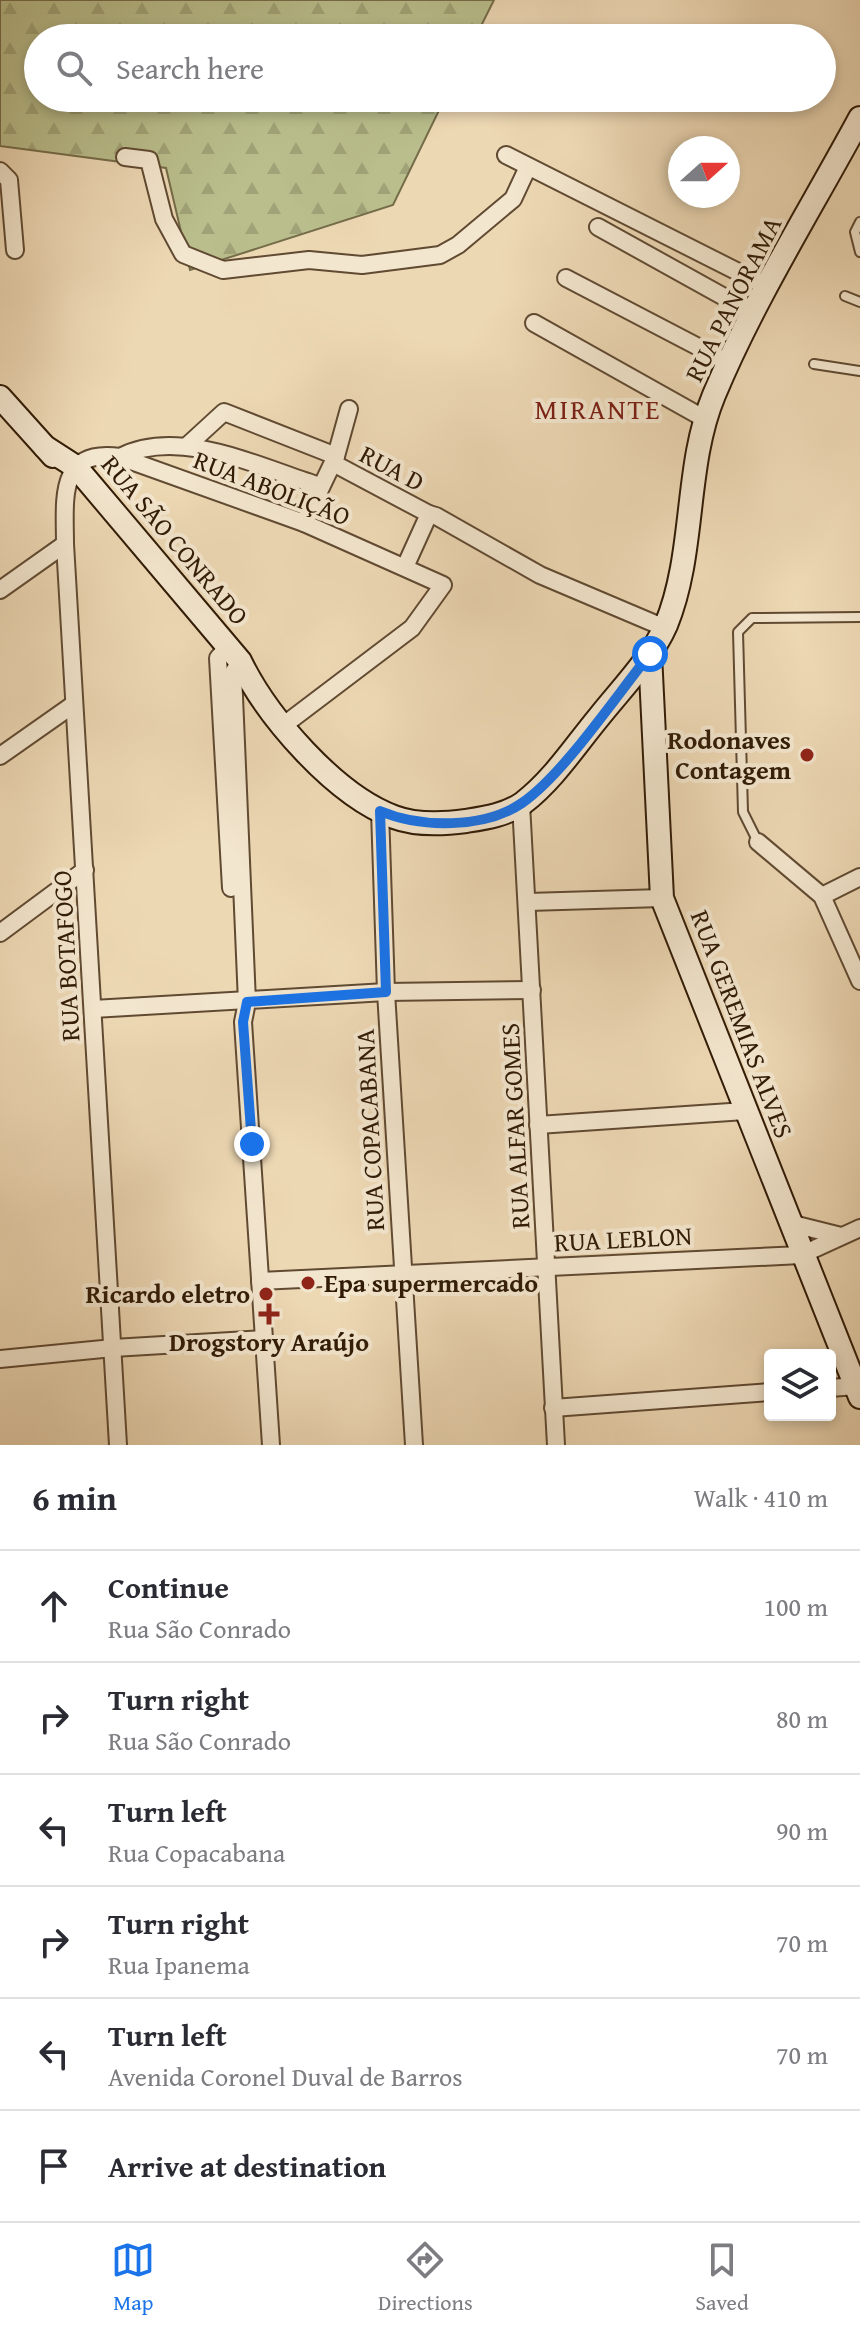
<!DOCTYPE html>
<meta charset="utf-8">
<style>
body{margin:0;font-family:"Gentium Book Plus",serif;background:#f2f2f3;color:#2b2b33}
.controls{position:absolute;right:24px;bottom:24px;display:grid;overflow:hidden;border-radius:8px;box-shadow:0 4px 12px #0003}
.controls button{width:72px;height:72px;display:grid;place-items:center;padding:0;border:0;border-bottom:2px solid #e1e1e2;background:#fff;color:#2b2b33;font:40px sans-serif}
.compass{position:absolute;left:668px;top:136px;width:72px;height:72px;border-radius:50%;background:#fff;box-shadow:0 4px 12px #0003;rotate:69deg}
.stop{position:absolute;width:24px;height:24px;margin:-18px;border:6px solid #1a73e8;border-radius:50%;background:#fff}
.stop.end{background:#1a73e8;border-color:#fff;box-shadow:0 2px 8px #0008}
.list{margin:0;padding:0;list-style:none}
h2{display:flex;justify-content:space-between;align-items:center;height:104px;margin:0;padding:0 32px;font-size:34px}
h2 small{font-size:26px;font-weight:400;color:#7c7c81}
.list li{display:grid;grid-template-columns:52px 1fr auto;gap:24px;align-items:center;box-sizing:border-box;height:112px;padding:0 32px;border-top:2px solid #e1e1e2}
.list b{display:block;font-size:30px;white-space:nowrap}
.list p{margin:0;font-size:26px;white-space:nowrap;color:#7c7c81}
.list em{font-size:26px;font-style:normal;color:#7c7c81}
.icon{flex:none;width:44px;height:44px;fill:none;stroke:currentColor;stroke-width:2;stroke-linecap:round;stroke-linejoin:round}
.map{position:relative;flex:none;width:860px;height:1445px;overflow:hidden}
.search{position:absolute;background:#fff;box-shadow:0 4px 12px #0003;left:24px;right:24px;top:24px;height:88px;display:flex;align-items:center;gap:20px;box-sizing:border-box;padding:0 28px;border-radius:44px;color:#7c7c81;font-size:30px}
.sheet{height:776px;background:#fff}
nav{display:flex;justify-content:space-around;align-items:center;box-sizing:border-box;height:112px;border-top:2px solid #e1e1e2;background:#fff;font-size:22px;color:#7c7c81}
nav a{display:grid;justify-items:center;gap:4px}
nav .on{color:#1a73e8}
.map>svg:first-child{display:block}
.forest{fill:url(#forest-firs);stroke:#756c49;stroke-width:2}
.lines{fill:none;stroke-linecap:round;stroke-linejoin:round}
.lane-casing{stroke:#604a32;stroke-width:12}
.street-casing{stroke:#604a32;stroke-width:20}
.secondary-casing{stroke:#311b06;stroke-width:26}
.lane{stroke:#f3e6ce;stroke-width:8}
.street{stroke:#f3e6ce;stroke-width:16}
.secondary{stroke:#f3e6ce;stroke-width:22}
.route{stroke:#1a73e8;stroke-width:10}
.poi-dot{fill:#8f2418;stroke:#f3e6ce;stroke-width:3}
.labels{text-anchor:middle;stroke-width:8;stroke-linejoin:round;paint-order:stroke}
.street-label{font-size:26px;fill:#311b06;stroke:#f3e6ce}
.poi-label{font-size:26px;font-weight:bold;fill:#311b06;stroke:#f3e6ce;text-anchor:end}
.neighbourhood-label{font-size:28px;letter-spacing:2px;fill:#7a1f14;stroke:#f3e6ce}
</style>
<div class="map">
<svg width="860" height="1445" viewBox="0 0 860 1445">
<defs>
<pattern id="forest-firs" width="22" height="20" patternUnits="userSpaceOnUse" patternTransform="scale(2)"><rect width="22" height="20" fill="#b9be8c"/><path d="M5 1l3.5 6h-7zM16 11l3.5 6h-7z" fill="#a0a377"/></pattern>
</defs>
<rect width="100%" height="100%" fill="#edd8b4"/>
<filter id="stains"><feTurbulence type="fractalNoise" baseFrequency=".0025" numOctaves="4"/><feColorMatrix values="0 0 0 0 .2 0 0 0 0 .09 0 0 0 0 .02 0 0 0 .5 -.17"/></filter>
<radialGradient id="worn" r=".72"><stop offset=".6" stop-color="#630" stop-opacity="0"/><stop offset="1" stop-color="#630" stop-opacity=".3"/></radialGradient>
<polygon class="forest" points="0,0 494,0 475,38 38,38 38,98 445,98 393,205 190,270 166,168 0,146"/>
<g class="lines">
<g class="lane-casing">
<g id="lane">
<polyline points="860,222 855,232 860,252"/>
<polyline points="845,296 860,302"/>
<polyline points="814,364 860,371"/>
<polyline points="758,842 743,812 738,632 752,618 860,617"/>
</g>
</g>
<g class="street-casing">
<g id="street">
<polyline points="506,155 768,287"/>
<polyline points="125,157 149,160 164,219 183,254 223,270 309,260 362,265 440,255 458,245 513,199 527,169"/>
<polyline points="0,171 9,180 15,250"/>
<polyline points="598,227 753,313"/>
<polyline points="566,278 729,363"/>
<polyline points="534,323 705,419"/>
<polyline points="188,445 224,412 336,456"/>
<path d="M120 457C179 426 261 468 320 486"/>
<polyline points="333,463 429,514"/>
<polyline points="304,523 336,456 349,409"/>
<polyline points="405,567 429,514 436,516 540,575 665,628"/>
<polyline points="0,590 65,544"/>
<polyline points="228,647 218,658 231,888"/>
<polyline points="240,661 233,673 247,1002 243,1022 271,1445"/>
<polyline points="0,756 74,704"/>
<polyline points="521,804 556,1445"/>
<polyline points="380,811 386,992 414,1445"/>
<polyline points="758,842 822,896 860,981"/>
<polyline points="822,896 860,877"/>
<polyline points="528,902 662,898"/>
<polyline points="0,933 85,870"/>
<polyline points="93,1009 386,992 532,990"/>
<polyline points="538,1125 745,1111"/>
<polyline points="789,1223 841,1236"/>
<polyline points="260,1281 801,1255 860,1228"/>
<polyline points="0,1359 113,1348 263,1339"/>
<polyline points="830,1388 856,1386"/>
<polyline points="553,1408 770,1392"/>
<path d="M118 1445 65 544C65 500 57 448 120 457L304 523 443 585 412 628 284 725"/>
</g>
</g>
<g class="secondary-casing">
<g id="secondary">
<polyline points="0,397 53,456"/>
<path d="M45 447 76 467 240 661C267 717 335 795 394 817 415 825 444 824 466 821 485 818 506 815 523 803 553 780 575 746 599 717 622 688 651 659 666 625 696 552 684 467 714 395 754 299 811 209 860 118"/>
<polyline points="650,654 662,898 860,1397"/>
</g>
</g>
<use href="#lane" class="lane"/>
<use href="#street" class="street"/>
<use href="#secondary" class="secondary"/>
</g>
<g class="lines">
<path class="route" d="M252 1144 243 1022 247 1002 386 992 380 811C420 828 484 829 522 803 563 775 616 696 650 654"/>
</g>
<g class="poi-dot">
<circle cx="807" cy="755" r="8"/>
<circle cx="308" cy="1283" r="8"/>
<circle cx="266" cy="1294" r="8"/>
<path d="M265 1302h8v8h8v8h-8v8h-8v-8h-8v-8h8z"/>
</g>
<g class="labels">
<g class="street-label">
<text transform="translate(733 299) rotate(-63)" y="9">RUA PANORAMA</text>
<text transform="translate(392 468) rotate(28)" y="9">RUA D</text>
<text transform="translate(272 488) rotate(21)" y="9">RUA ABOLIÇÃO</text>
<text transform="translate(175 540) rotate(50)" y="9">RUA SÃO CONRADO</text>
<text transform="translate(66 956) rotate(-93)" y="9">RUA BOTAFOGO</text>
<text transform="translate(742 1024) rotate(69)" y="9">RUA GEREMIAS ALVES</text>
<text transform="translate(515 1126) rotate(-93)" y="9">RUA ALFAR GOMES</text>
<text transform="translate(370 1130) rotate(-93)" y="9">RUA COPACABANA</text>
<text transform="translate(623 1239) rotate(-3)" y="9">RUA LEBLON</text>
</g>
<g class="poi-label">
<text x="791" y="749">Rodonaves<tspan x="791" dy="30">Contagem</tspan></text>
<text x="324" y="1292" text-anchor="start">Epa supermercado</text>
<text x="250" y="1303">Ricardo eletro</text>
<text x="269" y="1351" text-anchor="middle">Drogstory Araújo</text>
</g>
<g class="neighbourhood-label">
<text x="598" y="419">MIRANTE</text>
</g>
</g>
<rect width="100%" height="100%" filter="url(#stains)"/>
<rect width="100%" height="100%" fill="url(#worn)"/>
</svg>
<div class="controls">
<button><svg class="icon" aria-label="layers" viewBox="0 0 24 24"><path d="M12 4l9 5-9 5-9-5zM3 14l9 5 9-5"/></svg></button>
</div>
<svg class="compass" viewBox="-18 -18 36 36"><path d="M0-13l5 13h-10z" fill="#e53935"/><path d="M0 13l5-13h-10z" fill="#7c7c81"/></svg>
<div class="stop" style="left:650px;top:654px"></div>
<div class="stop end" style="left:252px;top:1144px"></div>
<div class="search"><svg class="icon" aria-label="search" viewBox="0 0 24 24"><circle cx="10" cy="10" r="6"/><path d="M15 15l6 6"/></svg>Search here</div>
</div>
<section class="sheet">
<h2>6 min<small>Walk · 410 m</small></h2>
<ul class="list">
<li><svg class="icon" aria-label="ahead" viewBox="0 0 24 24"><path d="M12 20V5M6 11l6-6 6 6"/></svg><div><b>Continue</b><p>Rua São Conrado</p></div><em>100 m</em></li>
<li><svg class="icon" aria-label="right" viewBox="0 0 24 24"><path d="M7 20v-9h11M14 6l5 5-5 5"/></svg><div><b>Turn right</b><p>Rua São Conrado</p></div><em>80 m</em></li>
<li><svg class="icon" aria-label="left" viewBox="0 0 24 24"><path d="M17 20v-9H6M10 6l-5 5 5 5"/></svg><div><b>Turn left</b><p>Rua Copacabana</p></div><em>90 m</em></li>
<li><svg class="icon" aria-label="right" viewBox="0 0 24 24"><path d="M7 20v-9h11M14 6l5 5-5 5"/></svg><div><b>Turn right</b><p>Rua Ipanema</p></div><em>70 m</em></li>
<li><svg class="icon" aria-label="left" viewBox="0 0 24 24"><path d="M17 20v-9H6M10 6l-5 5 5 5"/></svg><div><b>Turn left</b><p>Avenida Coronel Duval de Barros</p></div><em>70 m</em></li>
<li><svg class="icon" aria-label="arrive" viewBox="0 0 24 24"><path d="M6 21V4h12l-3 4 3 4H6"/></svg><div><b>Arrive at destination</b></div></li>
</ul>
</section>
<nav>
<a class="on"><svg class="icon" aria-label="map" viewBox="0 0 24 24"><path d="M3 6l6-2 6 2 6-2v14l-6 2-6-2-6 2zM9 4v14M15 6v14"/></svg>Map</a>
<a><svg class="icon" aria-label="directions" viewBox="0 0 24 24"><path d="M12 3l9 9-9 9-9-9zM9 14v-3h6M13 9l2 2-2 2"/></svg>Directions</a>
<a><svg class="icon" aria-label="saved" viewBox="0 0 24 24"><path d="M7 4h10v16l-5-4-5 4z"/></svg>Saved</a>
</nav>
